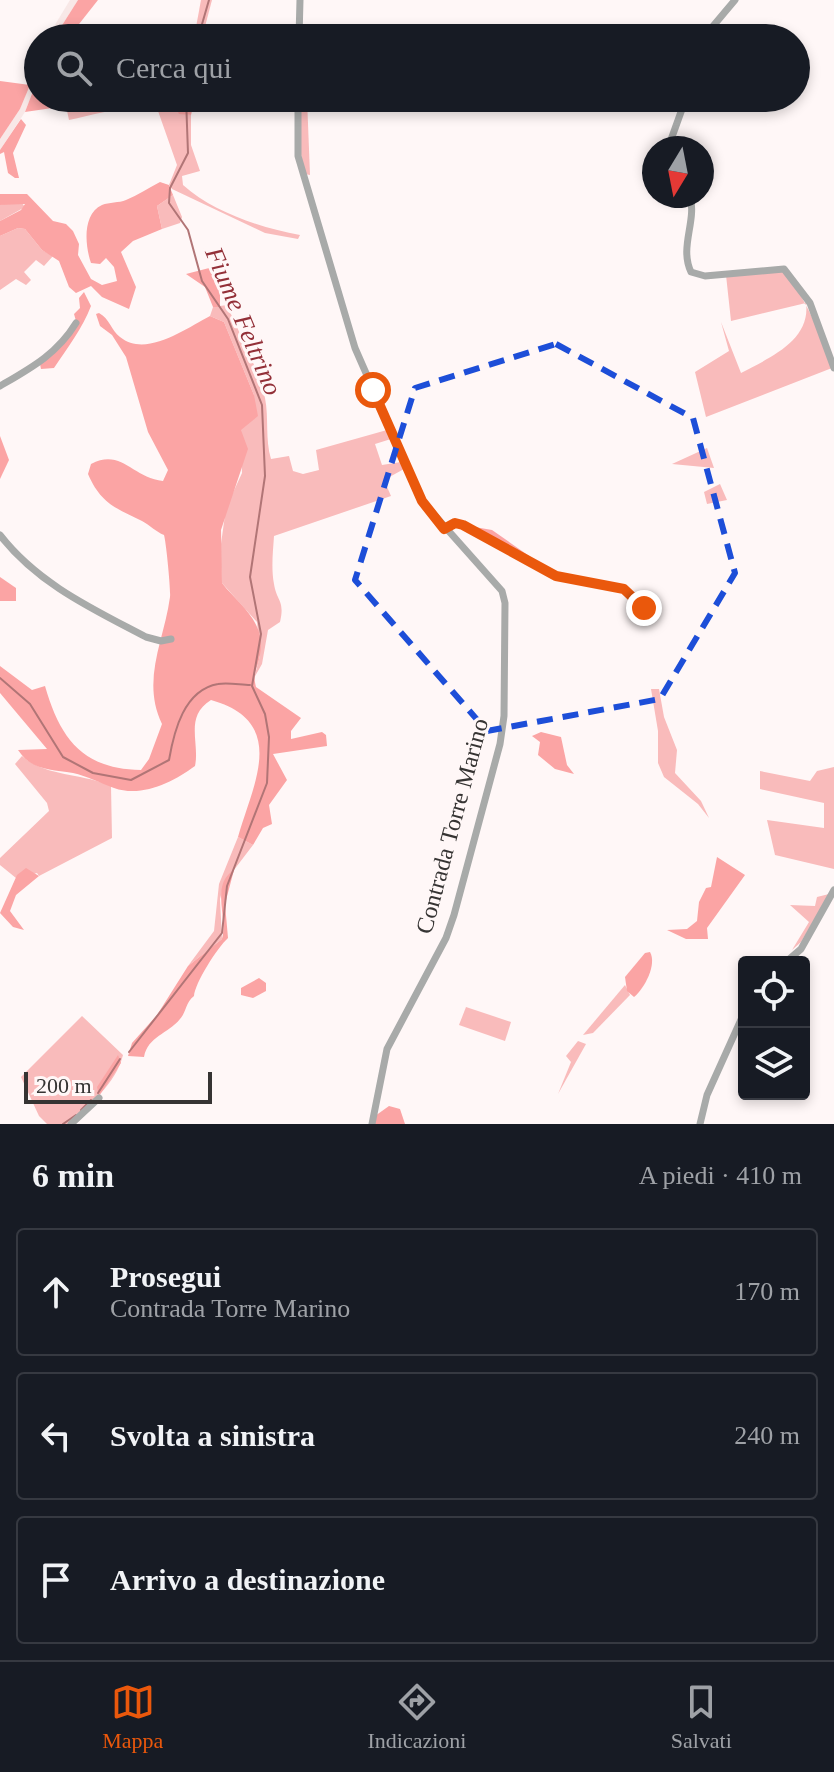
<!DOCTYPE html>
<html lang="it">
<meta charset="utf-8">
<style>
body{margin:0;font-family:Georgia,serif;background:#242831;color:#f1f3f6}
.controls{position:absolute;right:24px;bottom:24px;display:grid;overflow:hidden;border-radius:8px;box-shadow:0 4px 12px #0003}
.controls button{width:72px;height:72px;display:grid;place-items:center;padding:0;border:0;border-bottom:2px solid #363941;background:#171b24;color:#f1f3f6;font:40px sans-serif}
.compass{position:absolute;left:642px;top:136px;width:72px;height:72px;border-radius:50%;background:#171b24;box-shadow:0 4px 12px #0003;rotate:190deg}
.scale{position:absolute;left:24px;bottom:20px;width:188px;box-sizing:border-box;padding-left:8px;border:4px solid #363433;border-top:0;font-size:22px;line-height:28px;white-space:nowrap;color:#363433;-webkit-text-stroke:6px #fff7f7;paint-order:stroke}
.stop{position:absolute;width:24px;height:24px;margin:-18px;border:6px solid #ea580c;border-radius:50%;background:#fff}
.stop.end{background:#ea580c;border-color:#fff;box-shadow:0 2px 8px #0008}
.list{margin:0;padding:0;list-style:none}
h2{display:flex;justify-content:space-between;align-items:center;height:104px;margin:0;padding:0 32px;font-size:34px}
h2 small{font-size:26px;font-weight:400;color:#9ea1a6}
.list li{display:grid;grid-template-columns:52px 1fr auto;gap:24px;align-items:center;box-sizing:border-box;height:128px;margin:0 16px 16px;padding:0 16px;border:2px solid #363941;border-radius:8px}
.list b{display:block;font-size:30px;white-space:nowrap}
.list p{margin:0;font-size:26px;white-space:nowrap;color:#9ea1a6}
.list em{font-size:26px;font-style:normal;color:#9ea1a6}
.icon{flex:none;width:44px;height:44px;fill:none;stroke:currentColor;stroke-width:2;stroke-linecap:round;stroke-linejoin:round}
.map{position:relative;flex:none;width:834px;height:1124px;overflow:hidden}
.search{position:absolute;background:#171b24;box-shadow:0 4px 12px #0003;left:24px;right:24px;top:24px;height:88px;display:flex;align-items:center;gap:20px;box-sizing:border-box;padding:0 28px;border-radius:44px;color:#9ea1a6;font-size:30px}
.sheet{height:536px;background:#171b24}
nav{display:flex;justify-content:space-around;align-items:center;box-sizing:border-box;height:112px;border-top:2px solid #363941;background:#171b24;font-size:22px;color:#9ea1a6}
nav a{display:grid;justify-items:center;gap:4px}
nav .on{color:#ea580c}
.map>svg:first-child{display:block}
.built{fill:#f8e8e7}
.green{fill:#f9bbbb}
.forest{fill:#fba4a4}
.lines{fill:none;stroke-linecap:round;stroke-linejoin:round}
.stream{stroke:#b17576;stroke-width:2}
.minor{stroke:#a8aaa9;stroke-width:7}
.route{stroke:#ea580c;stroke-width:10}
.marked{fill:none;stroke:#1d4ed8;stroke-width:6;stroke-dasharray:16 10;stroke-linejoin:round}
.labels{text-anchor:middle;stroke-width:6;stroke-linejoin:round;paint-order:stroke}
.street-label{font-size:24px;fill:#363433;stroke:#fff7f7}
.water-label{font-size:26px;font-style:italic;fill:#933038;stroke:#fff7f7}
</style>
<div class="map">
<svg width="834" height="1124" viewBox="0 0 834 1124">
<rect width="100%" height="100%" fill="#fff7f7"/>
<g class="built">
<polygon points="70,0 78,0 54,38 47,38"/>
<polygon points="38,62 38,78 25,112 0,150 0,139 20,109"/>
</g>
<g class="green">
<polygon points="201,0 212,0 202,38 194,38"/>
<path d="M77 98H170L179 113 191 115V145L200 171 182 176 183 185C213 212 261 228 300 235L298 239 265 233 172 189 169 185 177 165 158 111C129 103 98 114 69 120L66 106Z"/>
<polygon points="300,98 307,98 310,175 305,174 301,155"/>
<polygon points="173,195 182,217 180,223 162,229 157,206"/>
<polygon points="13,202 21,202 25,207 0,221 0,205"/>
<polygon points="18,228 25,229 42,250 53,256 44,266 36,260 24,272 31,280 26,285 16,279 0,290 0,236"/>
<path d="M782 269C807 299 819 332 832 368L706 417 695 372 729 351 721 322 741 373C769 358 811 341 806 303L731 321 726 275Z"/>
<path d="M227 305C239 333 259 370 265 398 269 418 265 439 271 459L289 456 293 471 303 474 319 470 316 450 387 430 391 439 375 444 382 465 401 462 404 469 384 480 391 496 274 536C273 552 271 568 274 584 277 602 285 600 280 622L268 630 262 664 254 678 260 656 257 622 222 583 220 551 226 508 242 473 241 429 254 395 224 322 210 316 213 307Z"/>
<polygon points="707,448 714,468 672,464"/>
<polygon points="720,484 727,500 707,504 704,492"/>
<polygon points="651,689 659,689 664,717 677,750 675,773 701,801 709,818 698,804 664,777 658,763 658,731"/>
<path d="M22 756C46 777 82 773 111 786L112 838 39 876 37 873 16 878 0 865V858L49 811 47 803 15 764Z"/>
<polygon points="834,767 834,869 775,855 767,820 824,828 824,803 760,789 760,771 810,781 817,771"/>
<polygon points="238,837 253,845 224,883 220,899 222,939 188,966 214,931 219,884"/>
<polygon points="829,894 801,942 792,950 809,922 790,905 815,906 817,897"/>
<polygon points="625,985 630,995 593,1033 583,1035"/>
<polygon points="466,1007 511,1022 505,1041 459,1025"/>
<path d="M82 1016 123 1055C116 1084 89 1105 68 1124H47L39 1116 21 1077Z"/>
<polygon points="578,1041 586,1044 558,1094 571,1062 566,1056"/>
</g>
<g class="forest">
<polygon points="78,0 98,0 68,38 54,38"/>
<polygon points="38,78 38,98 77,98 66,106 25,112"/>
<polygon points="0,81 30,85 20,109 0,139"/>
<polygon points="170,98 195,98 191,115 179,114"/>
<polygon points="21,119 26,125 13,153 19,178 15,178 8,173 4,152 0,154 0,150"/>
<path d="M160 182 169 185 173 195 157 206 162 229 133 241 121 252 136 287 129 309 102 297 91 286 76 293 69 287 59 261 42 250 25 229 18 228 0 236V221L21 210 25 204 0 205V194H27L53 221 66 224 73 231 79 244 78 255 91 279 102 285 117 281 114 267 106 258 100 264 91 263C85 246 82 214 102 205 109 202 119 203 126 200 138 195 148 188 160 182Z"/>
<polygon points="213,267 220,273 220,307 213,307 205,287 186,274"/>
<path d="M84 292 91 306C82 329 68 347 54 368L41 369 39 359 56 348 76 321 74 314 80 308 79 298Z"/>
<path d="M99 313C110 319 111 330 120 337 146 358 185 329 210 316L224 322 254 395 258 416 241 430 248 449 221 530 222 583C240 606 266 621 260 655 258 668 252 672 256 687L301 718 291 731V739L322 732 326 735 327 746 273 754 287 780 269 805 272 824 263 828 253 845 238 837C253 784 289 722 211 700 184 717 200 742 195 766 173 782 142 798 114 788 100 783 87 776 73 773 50 769 32 771 18 750L47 749 0 693V666L32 690 45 686C60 738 82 769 141 770L149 759 162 724C141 680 164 641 170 597 171 591 166 541 164 535 156 532 150 525 142 521 116 508 101 504 88 474L91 464C122 448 132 478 163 481L168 470 148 432 126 357 112 335 100 326 96 314Z"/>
<polygon points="0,436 9,460 0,479"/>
<polygon points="469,526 492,530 555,574"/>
<polygon points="0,577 16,588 16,601 0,601"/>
<polygon points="541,732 561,737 567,765 574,774 555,769 538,755 540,742 532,736"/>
<polygon points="717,857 745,875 707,928 708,939 686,939 667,930 687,929 697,921 699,902 706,888 711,887"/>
<polygon points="26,868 39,876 16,895 10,911 24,930 13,927 0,913 17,875"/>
<path d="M234 870 225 904 228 938C217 948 195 983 194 996 185 1003 187 1011 180 1019 168 1034 148 1036 144 1057L128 1056 132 1043 157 1015 188 966 222 939C228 917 210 885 234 870Z"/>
<path d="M650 952C657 964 645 988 634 997L627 991 625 977 645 953Z"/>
<polygon points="259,978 266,983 266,991 253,998 241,995 241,988"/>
<polygon points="118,1055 121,1063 99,1096 97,1087"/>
<polygon points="389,1106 400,1109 405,1124 374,1124 375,1116"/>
</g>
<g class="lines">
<g class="stream">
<polyline points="198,38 209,0"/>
<path d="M0 678 30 704 63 757 93 773 131 780 169 760C174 731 184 690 218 684 228 682 241 685 250 685"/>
<polyline points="129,1052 222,933 227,886 267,783 269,737 265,714 252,686 261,634 250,577 265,476 262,405 228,319 202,281 188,230 169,203 170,188 188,153 186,98"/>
<polyline points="98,1093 120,1059"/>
<polyline points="81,1110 91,1100"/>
<polyline points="63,1124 76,1115"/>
</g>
<g class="minor">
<polyline points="299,38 300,0"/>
<polyline points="703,38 735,0"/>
<polyline points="298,98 298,156 355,348 422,501 502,591 505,603 504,716 500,744 454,915 446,938 387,1049 372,1124"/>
<polyline points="668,148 686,98"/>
<path d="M690 196C697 221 679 247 691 272L705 276 784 269 810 303 834 368"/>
<path d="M0 386C31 368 57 354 76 323"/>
<polyline points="444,529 455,523 463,525 556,576 624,589 644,608 647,616"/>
<path d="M0 535C38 584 93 609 146 637L161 641 171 639"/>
<polyline points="786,962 801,949 834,890"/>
<polyline points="71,1124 99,1098"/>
<polyline points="700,1124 707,1095 744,1013"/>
</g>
</g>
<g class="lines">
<polyline class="route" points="373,390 422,501 444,529 455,523 463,525 556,576 624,589 644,608"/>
</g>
<path class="marked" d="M556 344 693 418 735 573 660 699 487 731 355 580 415 388Z"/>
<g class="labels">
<g class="street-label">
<text transform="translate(452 826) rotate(-75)" y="8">Contrada Torre Marino</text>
</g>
<g class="water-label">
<text transform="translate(244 321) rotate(67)" y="9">Fiume Feltrino</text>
</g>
</g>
</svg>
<div class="controls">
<button><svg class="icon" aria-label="locate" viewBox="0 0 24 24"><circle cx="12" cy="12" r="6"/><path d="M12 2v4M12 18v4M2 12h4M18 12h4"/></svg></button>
<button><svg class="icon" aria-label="layers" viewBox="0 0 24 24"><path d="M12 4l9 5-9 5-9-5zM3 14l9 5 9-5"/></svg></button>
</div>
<svg class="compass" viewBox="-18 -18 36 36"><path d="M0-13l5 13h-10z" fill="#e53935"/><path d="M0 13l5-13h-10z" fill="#9ea1a6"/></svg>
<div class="scale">200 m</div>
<div class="stop" style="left:373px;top:390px"></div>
<div class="stop end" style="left:644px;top:608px"></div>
<div class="search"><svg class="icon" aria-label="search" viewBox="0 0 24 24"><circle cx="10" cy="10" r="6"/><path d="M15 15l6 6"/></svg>Cerca qui</div>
</div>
<section class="sheet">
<h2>6 min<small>A piedi · 410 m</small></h2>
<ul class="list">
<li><svg class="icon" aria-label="ahead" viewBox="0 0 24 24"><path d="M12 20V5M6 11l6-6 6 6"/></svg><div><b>Prosegui</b><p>Contrada Torre Marino</p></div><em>170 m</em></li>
<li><svg class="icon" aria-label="left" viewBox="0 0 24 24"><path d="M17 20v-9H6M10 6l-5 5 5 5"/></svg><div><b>Svolta a sinistra</b></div><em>240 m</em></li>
<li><svg class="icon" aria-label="arrive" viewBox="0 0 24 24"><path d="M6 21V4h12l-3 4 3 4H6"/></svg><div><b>Arrivo a destinazione</b></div></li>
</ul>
</section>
<nav>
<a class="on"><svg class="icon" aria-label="map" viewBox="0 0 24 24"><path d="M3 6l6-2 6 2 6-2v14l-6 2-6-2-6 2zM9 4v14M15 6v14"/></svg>Mappa</a>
<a><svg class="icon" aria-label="directions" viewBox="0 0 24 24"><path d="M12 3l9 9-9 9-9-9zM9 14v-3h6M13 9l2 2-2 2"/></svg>Indicazioni</a>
<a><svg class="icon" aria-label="saved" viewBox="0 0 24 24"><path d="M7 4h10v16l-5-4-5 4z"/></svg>Salvati</a>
</nav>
